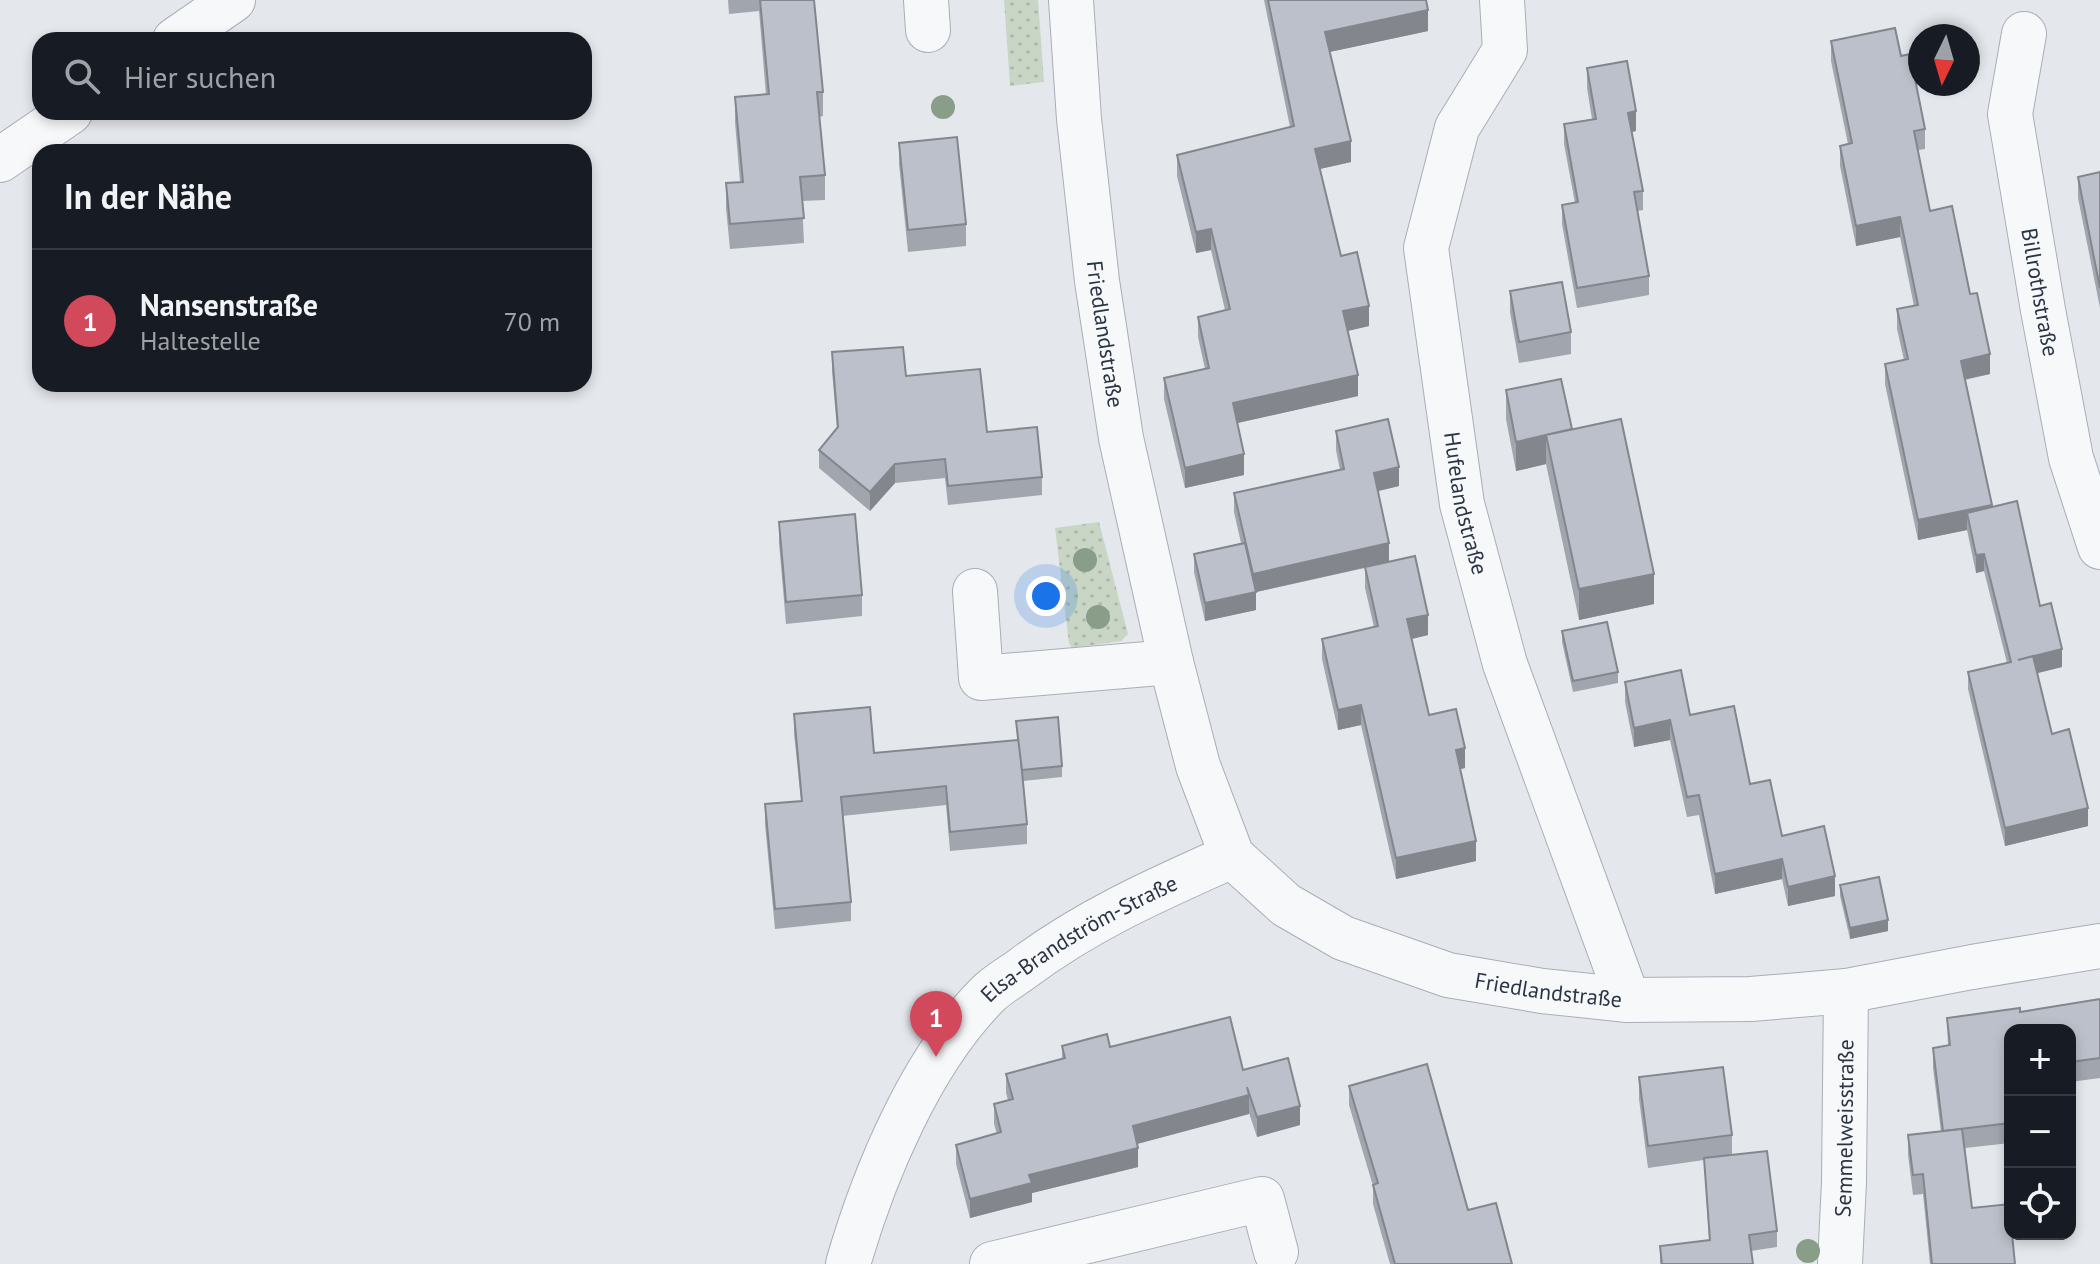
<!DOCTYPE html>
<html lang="de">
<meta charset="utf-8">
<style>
body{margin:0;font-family:"PT Sans",sans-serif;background:#242831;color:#f1f3f6}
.controls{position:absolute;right:24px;bottom:24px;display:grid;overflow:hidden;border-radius:16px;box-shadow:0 4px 12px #0003}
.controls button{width:72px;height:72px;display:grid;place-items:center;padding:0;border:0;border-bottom:2px solid #363941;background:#171b24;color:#f1f3f6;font:40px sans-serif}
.compass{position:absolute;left:1908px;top:24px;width:72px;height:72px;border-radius:50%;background:#171b24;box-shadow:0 4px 12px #0003;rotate:185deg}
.you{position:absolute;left:1046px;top:596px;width:28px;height:28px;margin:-20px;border:6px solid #fff;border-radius:50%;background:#1a73e8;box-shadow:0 0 0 12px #1a73e833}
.badge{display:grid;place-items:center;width:52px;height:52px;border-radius:50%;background:#d1495b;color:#fff;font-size:26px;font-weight:700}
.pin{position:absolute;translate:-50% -66px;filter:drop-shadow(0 2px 4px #0008)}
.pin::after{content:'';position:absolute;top:42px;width:28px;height:24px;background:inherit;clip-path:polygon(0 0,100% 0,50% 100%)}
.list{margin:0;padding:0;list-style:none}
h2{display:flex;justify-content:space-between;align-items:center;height:104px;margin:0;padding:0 32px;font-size:34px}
h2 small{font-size:26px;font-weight:400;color:#9ea1a6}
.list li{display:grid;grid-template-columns:52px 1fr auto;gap:24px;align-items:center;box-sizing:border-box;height:144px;padding:0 32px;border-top:2px solid #363941}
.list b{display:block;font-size:30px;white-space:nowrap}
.list p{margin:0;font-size:26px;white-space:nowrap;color:#9ea1a6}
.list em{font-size:26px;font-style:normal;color:#9ea1a6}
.icon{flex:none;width:44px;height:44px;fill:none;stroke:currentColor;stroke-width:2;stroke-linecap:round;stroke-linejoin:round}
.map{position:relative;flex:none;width:2100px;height:1264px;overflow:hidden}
.search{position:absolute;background:#171b24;box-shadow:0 4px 12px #0003;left:32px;top:32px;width:560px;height:88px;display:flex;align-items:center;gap:20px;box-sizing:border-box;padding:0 28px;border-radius:24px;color:#9ea1a6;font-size:30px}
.panel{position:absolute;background:#171b24;box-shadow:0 4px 12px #0003;left:32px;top:144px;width:560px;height:248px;border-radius:24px}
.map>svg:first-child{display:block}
.grass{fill:url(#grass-dots)}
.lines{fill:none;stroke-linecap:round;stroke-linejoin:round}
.minor-casing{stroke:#a9aeb7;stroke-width:46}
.minor{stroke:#f7f8fa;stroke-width:44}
.tree{fill:#899d89}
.wall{fill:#a1a5ae}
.shaded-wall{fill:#83868d}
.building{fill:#bbc0ca;stroke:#83868d;stroke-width:2}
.labels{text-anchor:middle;stroke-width:8;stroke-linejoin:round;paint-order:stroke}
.street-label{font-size:22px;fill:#2b3445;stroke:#f4f6f9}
</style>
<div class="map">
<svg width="2100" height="1264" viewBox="0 0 2100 1264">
<defs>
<pattern id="grass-dots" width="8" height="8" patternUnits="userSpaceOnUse" patternTransform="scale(2)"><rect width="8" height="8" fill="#c9d6c5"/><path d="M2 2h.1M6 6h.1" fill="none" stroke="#adb8ab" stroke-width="1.8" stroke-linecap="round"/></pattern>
</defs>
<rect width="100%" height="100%" fill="#e4e7ec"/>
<g class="grass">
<polygon points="1004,0 1038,0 1044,82 1010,86"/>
<polygon points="1099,522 1128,634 1121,641 1072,648 1069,643 1055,528"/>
</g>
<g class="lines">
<g class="minor-casing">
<g id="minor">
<polyline points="926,0 928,30"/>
<path id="s1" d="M1071 0 1079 119 1097 281 1121 438 1171 662 1198 766 1232 856 1286 905 1343 938 1448 975 1542 991 1628 1000 1751 999 1846 991 1972 967 2100 946"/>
<path id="s2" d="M1502 0 1505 50 1457 128 1426 248 1462 504 1505 664 1628 1000"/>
<path id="s3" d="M2024 34 2010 114 2043 310 2071 458 2100 547"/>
<polyline points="175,40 233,0"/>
<polyline points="0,160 70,112"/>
<polyline points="975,591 981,678 1171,662"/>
<path id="s4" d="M848 1264C874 1174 921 1061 988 994 997 985 1011 977 1022 969 1087 920 1158 889 1232 856"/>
<polyline points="992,1264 1262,1199 1276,1252"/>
<path id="s5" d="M1840 1264 1844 1182 1846 991"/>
</g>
</g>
<use href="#minor" class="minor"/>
</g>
<g class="tree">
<circle cx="943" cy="107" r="12"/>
<circle cx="1085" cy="560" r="12"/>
<circle cx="1098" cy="617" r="12"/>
<circle cx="1808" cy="1251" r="12"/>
</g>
<g class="wall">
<polygon points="728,0 814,0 823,92 823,116 819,117 825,175 825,200 802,201 804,243 730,249 726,208 726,183 740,182 735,122 735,97 766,95 759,11 729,14"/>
<polygon points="1264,0 1426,0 1428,31 1329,52 1351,162 1320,169 1341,256 1369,326 1347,331 1358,396 1237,423 1244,475 1185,488 1164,399 1164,378 1205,369 1198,337 1198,317 1225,310 1211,250 1196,253 1177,176 1177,155 1290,127"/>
<polygon points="1831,41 1901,56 1925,129 1925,149 1918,150 1930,211 1970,294 1990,374 1965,380 1992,507 2040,606 2062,667 2037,673 2052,734 2088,826 2005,846 1968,689 1968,672 2007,663 1984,571 1976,573 1967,530 1918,540 1885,384 1885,364 1904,360 1897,329 1897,309 1914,306 1900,237 1856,246 1840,166 1840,146 1848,144 1831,61"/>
<polygon points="1587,68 1636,131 1631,132 1643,191 1643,210 1637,211 1649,276 1649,295 1577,308 1562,224 1562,205 1575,203 1564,144 1564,124 1592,119 1587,88"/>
<polygon points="899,143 966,224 966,246 908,252 899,164"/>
<polygon points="2100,172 2100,308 2078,198 2078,177"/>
<polygon points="1510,291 1571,332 1571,354 1519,363 1510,312"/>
<polygon points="832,352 906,376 987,432 1042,477 1042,495 948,505 945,478 895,483 870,511 819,468 819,450 837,429 832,371"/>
<polygon points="1506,390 1572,429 1654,604 1579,620 1546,464 1516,471 1506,419"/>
<polygon points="1336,431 1399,486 1378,491 1389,562 1428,635 1412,639 1429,715 1465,768 1460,769 1476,861 1396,879 1361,725 1338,730 1322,659 1322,639 1374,627 1365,588 1365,568 1256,592 1256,610 1205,621 1194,572 1194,554 1241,543 1234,512 1234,493 1340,470 1336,450"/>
<polygon points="779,522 862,595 862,616 786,624 779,543"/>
<polygon points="1562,631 1618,672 1618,683 1573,692 1562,642"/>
<polygon points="1625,682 1690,715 1750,784 1782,836 1835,896 1788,906 1782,879 1715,894 1699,815 1687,817 1670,740 1634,747 1625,702"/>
<polygon points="794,714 874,753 1017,740 1016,721 1062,766 1062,777 1023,781 1027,824 1027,844 950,851 946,805 842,816 851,902 851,921 775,929 765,824 765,804 801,801 794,733"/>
<polygon points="1840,885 1888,931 1850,939 1840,896"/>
<polygon points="2100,999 2100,1078 2070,1082 2070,1030 2010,1030 2010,1143 1965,1148 1972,1208 2015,1264 1930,1264 1923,1194 1913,1195 1908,1155 1908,1135 1941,1132 1933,1068 1933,1048 1948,1046 1947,1018 2020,1012"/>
<polygon points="1062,1046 1110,1047 1243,1070 1300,1125 1257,1137 1249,1113 1249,1114 1137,1144 1138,1167 1032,1193 1032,1202 970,1218 956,1164 956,1145 997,1134 994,1124 994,1104 1008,1100 1006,1093 1006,1074 1062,1059"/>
<polygon points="1639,1077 1732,1135 1732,1155 1777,1231 1777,1247 1751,1251 1753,1264 1660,1264 1660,1246 1709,1240 1704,1160 1648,1168 1639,1099"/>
<polygon points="1349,1086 1468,1210 1512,1264 1390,1264 1373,1204 1373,1186 1349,1105"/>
</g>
<g class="shaded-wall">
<polygon points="1428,10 1428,31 1325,53 1325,32"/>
<polygon points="1636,111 1636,131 1628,133 1628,113"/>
<polygon points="1351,141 1351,162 1315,170 1315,149"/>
<polygon points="1900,217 1900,237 1856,246 1856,226"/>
<polygon points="1211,229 1211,250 1196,253 1196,232"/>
<polygon points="1369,306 1369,326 1343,332 1343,311"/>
<polygon points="1990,354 1990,374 1961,380 1961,361"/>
<polygon points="1358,375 1358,396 1233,424 1233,403"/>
<polygon points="1546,436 1546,464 1516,471 1516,442"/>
<polygon points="1244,454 1244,475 1185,488 1185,468"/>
<polygon points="895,464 895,483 870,511 870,492"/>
<polygon points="1399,467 1399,486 1374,492 1374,473"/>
<polygon points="1992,505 1992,525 1967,513 1967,530 1918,540 1918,520"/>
<polygon points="1389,543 1389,562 1256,592 1256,610 1205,621 1205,603 1253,574"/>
<polygon points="1984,554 1984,571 1976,573 1976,555"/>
<polygon points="1654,574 1654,604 1579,620 1579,589"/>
<polygon points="1428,615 1428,635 1407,640 1407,619"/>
<polygon points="2062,649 2062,667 2018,678 2018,660"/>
<polygon points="1361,705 1361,725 1338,730 1338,710"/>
<polygon points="1670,720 1670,740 1634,747 1634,728"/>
<polygon points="1465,748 1465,768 1456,770 1456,750"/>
<polygon points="2088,808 2088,826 2005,846 2005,828"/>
<polygon points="1476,841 1476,861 1396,879 1396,858"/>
<polygon points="1782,859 1782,879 1715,894 1715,874"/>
<polygon points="1835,876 1835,896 1788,906 1788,887"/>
<polygon points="1888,920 1888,931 1850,939 1850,928"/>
<polygon points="1249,1095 1249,1114 1133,1145 1133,1126"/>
<polygon points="1300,1106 1300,1125 1257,1137 1257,1117"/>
<polygon points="1138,1148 1138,1167 1032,1193 1032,1202 970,1218 970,1199 1029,1175"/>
</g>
<g class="building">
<polygon points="760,0 814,0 823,92 817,92 825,175 800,177 804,218 730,224 726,183 743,182 735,97 769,94"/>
<polygon points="1268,0 1426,0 1428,10 1325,32 1351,141 1315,149 1341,256 1357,252 1369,306 1343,311 1358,375 1233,403 1244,454 1185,468 1164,378 1209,368 1198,317 1230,309 1211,229 1196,232 1177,155 1294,126"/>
<polygon points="1895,28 1901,56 1910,54 1925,129 1914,131 1930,211 1952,206 1970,294 1977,293 1990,354 1961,361 1992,505 1918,520 1885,364 1908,359 1897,309 1918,305 1900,217 1856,226 1840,146 1852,143 1831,41"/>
<polygon points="1627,61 1636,111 1628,113 1643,191 1634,192 1649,276 1577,288 1562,205 1578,202 1564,124 1596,119 1587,68"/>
<polygon points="957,137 966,224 908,230 899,143"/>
<polygon points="2100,172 2100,288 2078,177"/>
<polygon points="1562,282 1571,332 1519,342 1510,291"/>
<polygon points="903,347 906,376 980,369 987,432 1037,427 1042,477 948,486 945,459 895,464 870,492 819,450 838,427 832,352"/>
<polygon points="1561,379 1572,429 1516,442 1506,390"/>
<polygon points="1388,419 1399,467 1374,473 1389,543 1253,574 1234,493 1344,469 1336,431"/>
<polygon points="1621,419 1654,574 1579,589 1546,435"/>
<polygon points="2017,501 2040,606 2051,603 2062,649 2018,660 2033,656 2052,734 2069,729 2088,808 2005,828 1968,672 2011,662 1984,554 1976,555 1967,513"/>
<polygon points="855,514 862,595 786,602 779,522"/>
<polygon points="1245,543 1256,592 1205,603 1194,554"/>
<polygon points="1415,556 1428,615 1407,619 1429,715 1456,709 1465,748 1456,750 1476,841 1396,858 1361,705 1338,710 1322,639 1378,626 1365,567"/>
<polygon points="1607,622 1618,672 1573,681 1562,631"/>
<polygon points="1681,670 1690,715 1734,706 1750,784 1770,780 1782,836 1824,826 1835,876 1788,887 1782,859 1715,874 1699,795 1687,797 1670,720 1634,728 1625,682"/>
<polygon points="870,707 874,753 1019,740 1027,824 950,832 946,786 841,797 851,902 775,909 765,804 802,801 794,714"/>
<polygon points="1058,717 1062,766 1022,770 1016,721"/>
<polygon points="1879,877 1888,920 1850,928 1840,885"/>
<polygon points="2100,999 2100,1058 2070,1062 2070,1030 2010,1030 2010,1123 1943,1131 1933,1048 1950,1045 1947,1018 2020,1008 2020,1012"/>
<polygon points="1230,1017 1243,1070 1288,1058 1300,1106 1257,1117 1247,1087 1249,1095 1133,1126 1138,1148 1029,1175 1032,1183 970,1199 956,1145 1001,1132 994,1104 1013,1099 1006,1074 1065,1058 1062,1046 1107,1034 1110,1047"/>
<polygon points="1427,1064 1468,1210 1496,1203 1512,1264 1395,1264 1373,1185 1378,1183 1349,1086"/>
<polygon points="1723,1067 1732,1135 1648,1146 1639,1077"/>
<polygon points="1962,1129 1972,1208 2010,1204 2010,1234 2012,1234 2015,1264 1932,1264 1923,1174 1913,1175 1908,1135"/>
<polygon points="1767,1151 1777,1231 1749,1235 1753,1264 1662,1264 1660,1246 1710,1240 1704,1158"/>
</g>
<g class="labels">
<g class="street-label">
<text dy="8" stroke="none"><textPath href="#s3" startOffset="262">Billrothstraße</textPath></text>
<text dy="8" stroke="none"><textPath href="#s1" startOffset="336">Friedlandstraße</textPath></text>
<text dy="8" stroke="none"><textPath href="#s2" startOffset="524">Hufelandstraße</textPath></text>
<text dy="8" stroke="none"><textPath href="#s4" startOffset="414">Elsa-Brandström-Straße</textPath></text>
<text dy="8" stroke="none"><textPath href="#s1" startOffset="1226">Friedlandstraße</textPath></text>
<text dy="8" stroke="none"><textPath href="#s5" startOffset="136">Semmelweisstraße</textPath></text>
</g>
</g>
</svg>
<div class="controls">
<button>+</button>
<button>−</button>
<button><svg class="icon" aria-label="locate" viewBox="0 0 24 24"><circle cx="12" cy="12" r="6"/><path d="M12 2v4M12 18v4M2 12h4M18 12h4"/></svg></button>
</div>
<svg class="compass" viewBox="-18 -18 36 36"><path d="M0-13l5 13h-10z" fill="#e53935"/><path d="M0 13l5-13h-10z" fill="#9ea1a6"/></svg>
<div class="you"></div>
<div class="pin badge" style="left:936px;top:1057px">1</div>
<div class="search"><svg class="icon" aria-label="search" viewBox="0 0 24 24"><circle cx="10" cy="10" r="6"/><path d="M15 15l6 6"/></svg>Hier suchen</div>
<section class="panel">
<h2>In der Nähe<small></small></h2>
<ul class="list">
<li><span class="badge">1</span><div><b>Nansenstraße</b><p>Haltestelle</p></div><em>70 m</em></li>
</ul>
</section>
</div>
